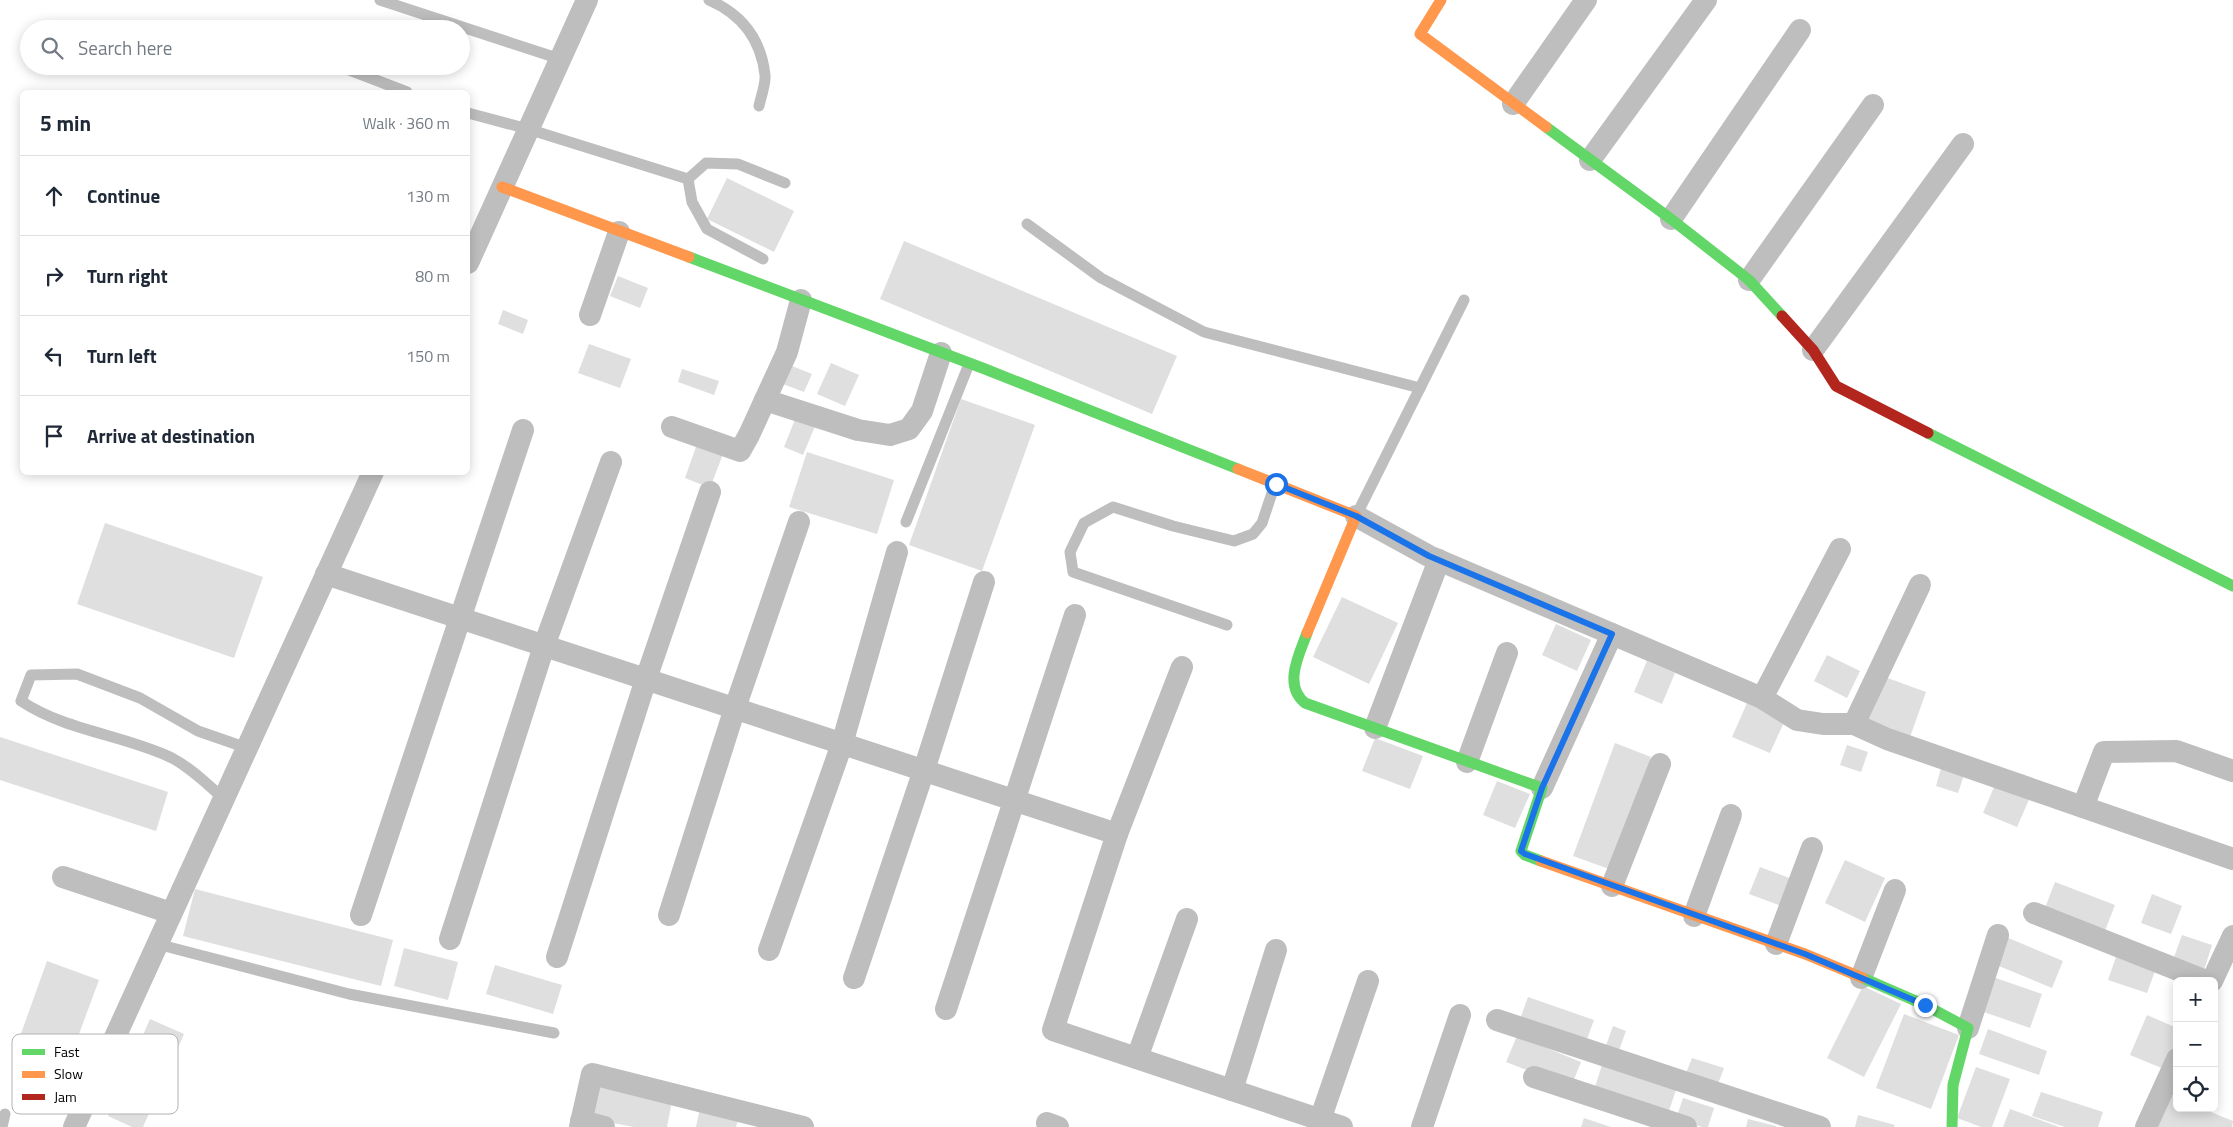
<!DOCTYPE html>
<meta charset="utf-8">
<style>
body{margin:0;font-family:"Titillium Web",sans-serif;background:#f2f2f3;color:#1f2937}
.controls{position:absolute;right:15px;bottom:15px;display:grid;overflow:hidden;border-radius:8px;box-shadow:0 2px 12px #0003}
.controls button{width:45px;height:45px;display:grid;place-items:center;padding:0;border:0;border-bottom:1px solid #e0e1e3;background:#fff;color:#1f2937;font:25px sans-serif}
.stop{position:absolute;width:15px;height:15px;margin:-11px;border:4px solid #1a73e8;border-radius:50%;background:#fff}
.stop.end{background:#1a73e8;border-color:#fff;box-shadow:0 1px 5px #0008}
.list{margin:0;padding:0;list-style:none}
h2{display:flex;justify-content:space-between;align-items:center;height:65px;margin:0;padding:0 20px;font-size:21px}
h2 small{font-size:16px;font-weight:400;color:#747a83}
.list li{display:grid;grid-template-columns:32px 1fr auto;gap:15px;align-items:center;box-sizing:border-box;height:80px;padding:0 20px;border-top:1px solid #e0e1e3}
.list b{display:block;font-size:19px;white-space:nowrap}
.list em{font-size:16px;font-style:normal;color:#747a83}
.icon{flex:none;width:28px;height:28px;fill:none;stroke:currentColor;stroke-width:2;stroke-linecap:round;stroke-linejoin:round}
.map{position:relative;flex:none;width:2233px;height:1127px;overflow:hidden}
.search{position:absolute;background:#fff;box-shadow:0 2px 12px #0003;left:20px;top:20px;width:450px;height:55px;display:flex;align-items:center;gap:12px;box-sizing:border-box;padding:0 18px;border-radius:28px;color:#747a83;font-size:19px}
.panel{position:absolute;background:#fff;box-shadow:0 2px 12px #0003;left:20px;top:90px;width:450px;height:385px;border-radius:8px}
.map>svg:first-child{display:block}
.building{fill:#dfdfdf}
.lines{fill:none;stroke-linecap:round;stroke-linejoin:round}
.lane{stroke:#bebebe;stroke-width:11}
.street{stroke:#bebebe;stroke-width:22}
.fast{stroke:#63d668;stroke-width:11}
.slow{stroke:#ff974d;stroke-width:11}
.jam{stroke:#b3261e;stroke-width:11}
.route{stroke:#1a73e8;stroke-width:6}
.key{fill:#fff;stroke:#b2b2b2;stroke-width:1}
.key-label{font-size:14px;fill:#000}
</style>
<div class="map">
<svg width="2233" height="1127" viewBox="0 0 2233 1127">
<rect width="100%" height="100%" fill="#fff"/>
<g class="building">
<polygon points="727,178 794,211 774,252 707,219"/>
<polygon points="904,241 1177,356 1152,414 880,299"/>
<polygon points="618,276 648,288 640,308 610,296"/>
<polygon points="503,310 528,320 523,334 498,324"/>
<polygon points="589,344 631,359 620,388 578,373"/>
<polygon points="831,363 859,375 845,406 817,394"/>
<polygon points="787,364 812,374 804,392 780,383"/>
<polygon points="682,369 719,381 714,395 678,382"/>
<polygon points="961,399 1035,425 982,571 909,545"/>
<polygon points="798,412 818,419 803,455 784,447"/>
<polygon points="697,444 723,454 710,488 685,478"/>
<polygon points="807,452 894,480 877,534 789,507"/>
<polygon points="105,523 263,577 234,658 77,604"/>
<polygon points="1342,597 1398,623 1369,684 1313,657"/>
<polygon points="1556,624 1591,640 1577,671 1542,655"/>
<polygon points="1827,655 1860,671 1847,698 1814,681"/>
<polygon points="1647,661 1675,673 1662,704 1634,692"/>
<polygon points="1882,676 1926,692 1910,737 1866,722"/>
<polygon points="1747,703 1785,720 1770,753 1732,737"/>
<polygon points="0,737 168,792 156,831 0,780"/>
<polygon points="1375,738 1423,756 1410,789 1362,771"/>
<polygon points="1615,743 1651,757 1609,869 1573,856"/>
<polygon points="1847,745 1868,752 1861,772 1840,765"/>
<polygon points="1942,765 1965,772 1958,793 1936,786"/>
<polygon points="1997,780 2031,795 2017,827 1983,813"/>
<polygon points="1497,781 1530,794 1515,828 1483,815"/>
<polygon points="1845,860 1885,878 1865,922 1825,903"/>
<polygon points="1760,867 1795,880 1784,907 1749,894"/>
<polygon points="2055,882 2115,905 2103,936 2043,913"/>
<polygon points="195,889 393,940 381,986 183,936"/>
<polygon points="2152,894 2182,906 2171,934 2141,923"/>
<polygon points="2182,935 2212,945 2204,970 2173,960"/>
<polygon points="2006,937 2063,961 2052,988 1994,964"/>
<polygon points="404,948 458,962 448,1000 394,986"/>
<polygon points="2116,957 2155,971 2147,993 2108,980"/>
<polygon points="47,961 99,980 69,1061 18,1042"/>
<polygon points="495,965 562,985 553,1014 486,994"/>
<polygon points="1990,976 2042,994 2030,1028 1978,1010"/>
<polygon points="1863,986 1901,1004 1864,1077 1827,1058"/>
<polygon points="1528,997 1594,1020 1586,1042 1520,1019"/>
<polygon points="1904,1014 1959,1035 1931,1109 1876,1088"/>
<polygon points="2147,1015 2177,1028 2176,1074 2130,1055"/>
<polygon points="150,1019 184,1034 143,1127 132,1127 108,1116"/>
<polygon points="1613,1026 1626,1031 1617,1056 1604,1051"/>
<polygon points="1988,1029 2047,1051 2039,1075 1979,1054"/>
<polygon points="1517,1036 1581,1062 1571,1087 1506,1062"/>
<polygon points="1692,1058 1724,1068 1718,1084 1686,1073"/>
<polygon points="1602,1065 1676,1090 1669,1111 1595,1087"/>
<polygon points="1976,1067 2010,1079 1992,1127 1981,1127 1957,1118"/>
<polygon points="598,1087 672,1101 667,1127 634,1127 592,1119"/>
<polygon points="2041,1092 2103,1112 2098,1127 2065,1127 2032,1116"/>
<polygon points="2165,1093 2177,1098 2177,1108 2201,1108 2233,1121 2232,1127 2151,1127"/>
<polygon points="1683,1098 1714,1108 1708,1127 1702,1127 1676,1119"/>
<polygon points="700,1108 739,1117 736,1127 696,1127"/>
<polygon points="2010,1109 2059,1127 2003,1127"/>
<polygon points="1858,1115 1895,1125 1894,1127 1855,1127"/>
<polygon points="1584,1118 1611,1127 1581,1127"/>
<polygon points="1748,1119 1776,1126 1776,1127 1746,1127"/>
</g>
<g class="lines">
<g class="lane">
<polyline points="380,0 560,59"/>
<path d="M709 0C741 14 761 39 765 75 766 84 761 96 759 106"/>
<polyline points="339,66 407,92"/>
<polyline points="468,113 528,129 688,179"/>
<polyline points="1027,224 1101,278 1204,332 1420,388"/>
<polyline points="763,259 707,229 692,202 688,179 706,163 738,164 785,183"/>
<polyline points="1356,516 1464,300"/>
<polyline points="906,522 969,364"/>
<polyline points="1227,625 1073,572 1070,552 1084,523 1113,507 1173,526 1234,541 1253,534 1262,523 1275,484"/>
<path d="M224 799C208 785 191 768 172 758 124 735 66 731 21 701L31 675 77 674 140 698 198 731 247 748"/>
<polyline points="157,944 349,994 554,1033"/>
<polyline points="2,1127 5,1114"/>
</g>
<g class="street">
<polyline points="1513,104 1586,0"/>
<polyline points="1590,160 1706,0"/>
<polyline points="1671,219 1800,30"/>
<polyline points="468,263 587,0"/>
<polyline points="1749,280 1873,105"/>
<polyline points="590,315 619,232"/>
<polyline points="1813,350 1963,144"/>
<polyline points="765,400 858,430 890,435 909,429 922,411 941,353"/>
<polyline points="672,427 740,451 749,435 787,352 801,300"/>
<polyline points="1356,516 1429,556 1762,698 1797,720 1823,724 1854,724 1887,739 2233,859"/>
<polyline points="326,574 1117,834"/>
<polyline points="1182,667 1117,834 1053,1030 1342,1127"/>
<polyline points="1762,698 1840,549"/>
<polyline points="1854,724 1920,585"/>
<polyline points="1375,728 1439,560"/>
<polyline points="1467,762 1507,653"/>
<polyline points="1542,788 1612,634"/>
<polyline points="2083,807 2104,752 2176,751 2233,771"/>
<polyline points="63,877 171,913"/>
<polyline points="1612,886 1660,764"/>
<polyline points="2034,913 2206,981"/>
<polyline points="361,915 523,430"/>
<polyline points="669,915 735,708 799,522"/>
<polyline points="1694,916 1731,815"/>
<polyline points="450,939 544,646 611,462"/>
<polyline points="1776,944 1812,848"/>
<polyline points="769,950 842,744 897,552"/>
<polyline points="557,957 646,679 710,492"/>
<polyline points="854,978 924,770 984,582"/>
<polyline points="1861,978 1895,890"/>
<polyline points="2212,981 2233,936"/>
<polyline points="946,1009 1075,615"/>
<polyline points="1497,1020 1820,1127"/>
<polyline points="1968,1028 1998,935"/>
<polyline points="1137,1058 1187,919"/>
<polyline points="1534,1077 1686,1127"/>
<polyline points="1232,1090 1276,950"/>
<polyline points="1320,1120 1368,981"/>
<polyline points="581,1121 604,1127"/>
<polyline points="1047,1123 1058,1127"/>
<polyline points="74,1127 373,472"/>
<polyline points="580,1127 592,1074 803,1127"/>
<polyline points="1422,1127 1460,1015"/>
<polyline points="2146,1127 2177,1059"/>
</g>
<g class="fast">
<polyline points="1546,127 1671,219 1749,280 1782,316"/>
<polyline points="689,257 985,369 1238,469"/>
<polyline points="1928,433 2233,586"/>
<path d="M1307 633C1299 655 1283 685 1305 703L1542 788 1521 851 1525 855 1541 861"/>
<polyline points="1863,978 1925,1005 1968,1028 1953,1085 1952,1127"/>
</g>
<g class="slow">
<polyline points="1441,0 1420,34 1546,127"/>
<polyline points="502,187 689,257"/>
<polyline points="1238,469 1356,516 1307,633"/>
<polyline points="1541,861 1805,954 1863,978"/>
</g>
<polyline class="jam" points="1782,316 1813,350 1836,386 1928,433"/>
</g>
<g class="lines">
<polyline class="route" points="1276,484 1356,516 1429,556 1612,634 1542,788 1521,851 1525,854 1805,954 1925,1005"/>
</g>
<rect x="12" y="1034" width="166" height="80" rx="8" class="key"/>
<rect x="22" y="1049" width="23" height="6" fill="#63d668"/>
<rect x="22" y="1071" width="23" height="7" fill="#ff974d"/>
<rect x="22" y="1094" width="23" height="6" fill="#b3261e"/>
<g class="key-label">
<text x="54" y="1057">Fast</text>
<text x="54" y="1079">Slow</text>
<text x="54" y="1102">Jam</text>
</g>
</svg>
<div class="controls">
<button>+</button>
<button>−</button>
<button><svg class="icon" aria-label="locate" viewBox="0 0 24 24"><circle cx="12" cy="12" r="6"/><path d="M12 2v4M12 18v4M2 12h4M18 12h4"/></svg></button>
</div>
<div class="stop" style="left:1276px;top:484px"></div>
<div class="stop end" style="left:1925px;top:1005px"></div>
<div class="search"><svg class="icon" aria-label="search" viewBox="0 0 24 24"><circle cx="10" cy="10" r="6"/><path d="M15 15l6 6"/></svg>Search here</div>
<section class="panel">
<h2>5 min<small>Walk · 360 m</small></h2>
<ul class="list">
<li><svg class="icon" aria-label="ahead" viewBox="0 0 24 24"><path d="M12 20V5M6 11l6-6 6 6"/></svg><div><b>Continue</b></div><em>130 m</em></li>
<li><svg class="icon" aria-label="right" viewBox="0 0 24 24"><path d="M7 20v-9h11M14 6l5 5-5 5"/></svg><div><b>Turn right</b></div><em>80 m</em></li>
<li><svg class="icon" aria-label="left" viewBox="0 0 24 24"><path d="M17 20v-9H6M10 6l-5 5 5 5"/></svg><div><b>Turn left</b></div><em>150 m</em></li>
<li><svg class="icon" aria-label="arrive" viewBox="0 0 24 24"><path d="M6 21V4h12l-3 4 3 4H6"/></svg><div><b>Arrive at destination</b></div></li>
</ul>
</section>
</div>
